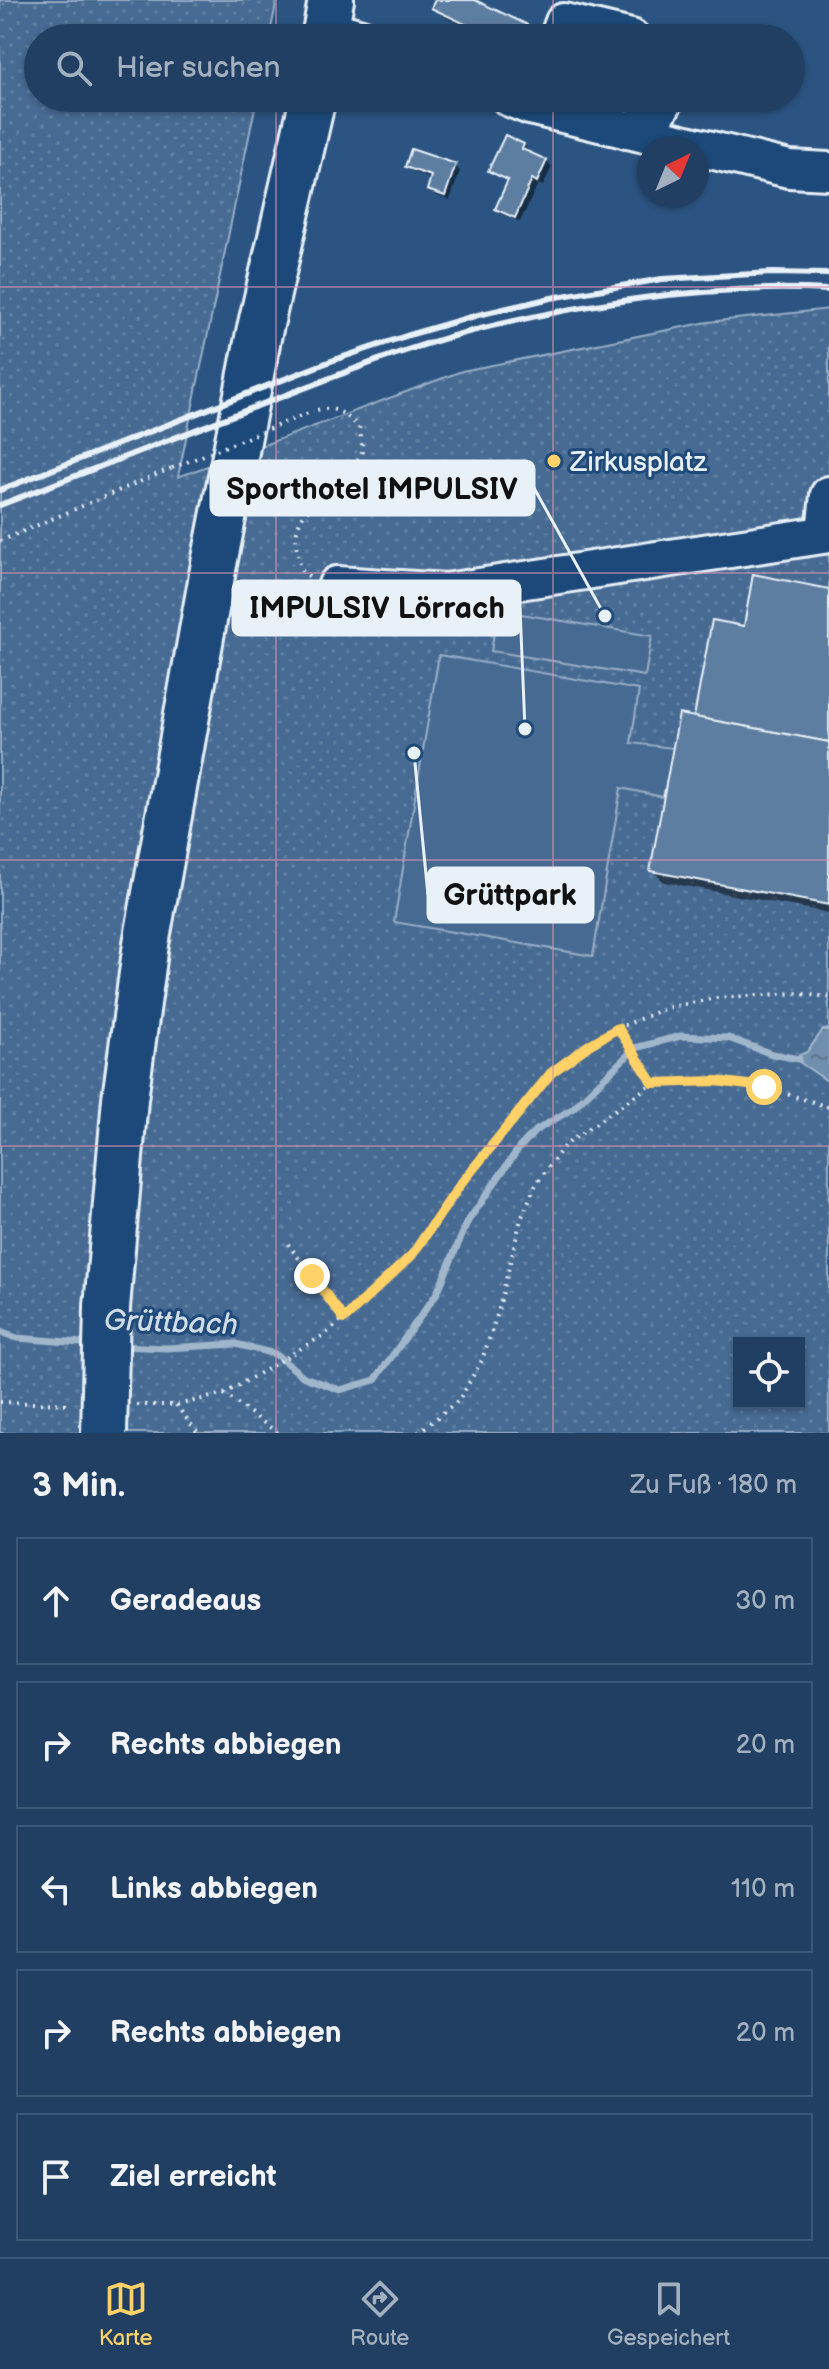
<!DOCTYPE html>
<html lang="de">
<meta charset="utf-8">
<style>
body{margin:0;font-family:"Balsamiq Sans",sans-serif;background:#2d4a6b;color:#f1f3f6}
.controls{position:absolute;right:24px;bottom:24px;display:grid;overflow:hidden;border-radius:0px;box-shadow:0 2px 6px #0004}
.controls button{width:72px;height:72px;display:grid;place-items:center;padding:0;border:0;border-bottom:2px solid #3d5877;background:#203f62;color:#f1f3f6;font:40px sans-serif}
.compass{position:absolute;left:637px;top:136px;width:72px;height:72px;border-radius:50%;background:#203f62;box-shadow:0 2px 6px #0004;rotate:43deg}
.stop{position:absolute;width:24px;height:24px;margin:-18px;border:6px solid #ffd166;border-radius:50%;background:#fff}
.stop.end{background:#ffd166;border-color:#fff;box-shadow:0 2px 8px #0008}
.list{margin:0;padding:0;list-style:none}
h2{display:flex;justify-content:space-between;align-items:center;height:104px;margin:0;padding:0 32px;font-size:34px}
h2 small{font-size:26px;font-weight:400;color:#a2afbe}
.list li{display:grid;grid-template-columns:52px 1fr auto;gap:24px;align-items:center;box-sizing:border-box;height:128px;margin:0 16px 16px;padding:0 16px;border:2px solid #3d5877;border-radius:0px}
.list b{display:block;font-size:30px;white-space:nowrap}
.list em{font-size:26px;font-style:normal;color:#a2afbe}
.icon{flex:none;width:44px;height:44px;fill:none;stroke:currentColor;stroke-width:2;stroke-linecap:round;stroke-linejoin:round}
.map{position:relative;flex:none;width:829px;height:1433px;overflow:hidden}
.search{position:absolute;background:#203f62;box-shadow:0 2px 6px #0004;left:24px;right:24px;top:24px;height:88px;display:flex;align-items:center;gap:20px;box-sizing:border-box;padding:0 28px;border-radius:44px;color:#a2afbe;font-size:30px}
.sheet{height:824px;background:#203f62}
nav{display:flex;justify-content:space-around;align-items:center;box-sizing:border-box;height:112px;border-top:2px solid #3d5877;background:#203f62;font-size:22px;color:#a2afbe}
nav a{display:grid;justify-items:center;gap:4px}
nav .on{color:#ffd166}
.map>svg:first-child{display:block}
.park{fill:url(#park-dots);stroke:#98aec6;stroke-width:2;fill-rule:evenodd}
.pitch{fill:#476b93;stroke:#98aec6;stroke-width:2}
.water{fill:url(#water-ripples);stroke:#a0b6cb;stroke-width:2}
.shadow{fill:#0007}
.lines{fill:none;stroke-linecap:round;stroke-linejoin:round}
.stream{stroke:#a0b6cb;stroke-width:7}
.building{fill:#5d7da1;stroke:#e8f1f8;stroke-width:2}
.minor-casing{stroke:#e8f1f8;stroke-width:42}
.major-casing{stroke:#e8f1f8;stroke-width:50}
.path{stroke:#e8f1f8;stroke-width:4;stroke-dasharray:2 6;stroke-linecap:butt}
.minor{stroke:#1f4a7a;stroke-width:36}
.major{stroke:#1f4a7a;stroke-width:44}
.rail{stroke:#e8f1f8;stroke-width:6}
.major-bridge-casing{stroke:#e8f1f8;stroke-width:50;stroke-linecap:butt}
.path-bridge{stroke:#e8f1f8;stroke-width:4;stroke-dasharray:2 6;stroke-linecap:butt}
.major-bridge{stroke:#1f4a7a;stroke-width:44}
.route{stroke:#ffd166;stroke-width:10}
.grid{fill:none;stroke:#d78fb1;stroke-width:2;stroke-opacity:0.55}
.poi-dot{fill:#ffd166;stroke:#1f4a7a;stroke-width:3}
.labels{text-anchor:middle;stroke-width:6;stroke-linejoin:round;paint-order:stroke}
.poi-label{font-size:28px;fill:#e8f1f8;stroke:#1f4a7a;text-anchor:start}
.water-label{font-size:30px;font-style:italic;fill:#d0dde9;stroke:#1f4a7a}
.leader{fill:none;stroke:#e8f1f8;stroke-width:3}
.callout-dot{fill:#e8f1f8;stroke:#1f4a7a;stroke-width:3}
.callout{fill:#e8f1f8;stroke:#e8f1f8;stroke-width:3}
.callout-label{font-size:30px;text-anchor:middle;font-weight:bold;fill:#111}
</style>
<div class="map">
<svg width="829" height="1433" viewBox="0 0 829 1433">
<defs>
<pattern id="park-dots" width="8" height="8" patternUnits="userSpaceOnUse" patternTransform="scale(2)"><rect width="8" height="8" fill="#476b93"/><path d="M2 2h.1M6 6h.1" fill="none" stroke="#6281a3" stroke-width="1.8" stroke-linecap="round"/></pattern>
<pattern id="water-ripples" width="26" height="14" patternUnits="userSpaceOnUse" patternTransform="scale(2)"><rect width="26" height="14" fill="#708ead"/><path d="M2 4q2-2 4 0t4 0M15 11q2-2 4 0t4 0" fill="none" stroke="#61768a"/></pattern>
</defs>
<rect width="100%" height="100%" fill="#2b5482"/>
<filter id="ink" filterUnits="userSpaceOnUse"><feTurbulence type="fractalNoise" baseFrequency=".0125" numOctaves="2"/><feDisplacementMap in="SourceGraphic" scale="16" xChannelSelector="R" yChannelSelector="G"/><feConvolveMatrix kernelMatrix="1 2 1 2 8 2 1 2 1" color-interpolation-filters="sRGB"/></filter>
<g filter="url(#ink)">
<path class="park" d="M0 0H277L269 38H38V98H257L178 477 462 371 708 322 829 309V1029L823 1030 807 1052 794 1058 829 1082V1433H0ZM739 1343H799V1403H739Z"/>
<g class="pitch">
<polygon points="498,610 652,636 645,676 491,651"/>
<polygon points="439,655 639,690 631,743 674,748 663,797 621,788 593,956 394,922"/>
</g>
<polygon class="water" points="823,1030 829,1030 829,1082 793,1058 807,1052"/>
<g class="shadow">
<polygon points="437,0 471,0 546,38 488,38 443,16 434,7"/>
<polygon points="523,145 529,151 528,153 546,161 552,167 543,186 538,184 520,222 503,214 497,209 509,182 491,171"/>
<polygon points="454,166 460,171 450,200 435,195 429,189 432,179 413,172 408,167"/>
<polygon points="829,591 829,913 664,882 652,870 695,719 746,628"/>
</g>
<g class="lines">
<g class="stream">
<polyline points="0,1332 17,1338 94,1344"/>
<polyline points="122,1346 166,1348 236,1344 275,1354 304,1377 340,1390 375,1380 437,1293 468,1221 519,1148 535,1131 572,1109 635,1048 681,1036 728,1038 772,1054 799,1059"/>
</g>
</g>
<g class="building">
<polygon points="435,0 475,0 545,33 543,38 495,38 431,8"/>
<polygon points="505,135 524,144 522,149 547,160 537,182 532,179 515,218 495,209 508,180 488,171"/>
<polygon points="411,149 456,164 445,196 427,190 431,176 405,167"/>
<polygon points="753,574 829,589 829,742 694,717 712,620 744,626"/>
<polygon points="679,714 829,742 829,905 650,871"/>
</g>
<g class="lines">
<g class="minor-casing">
<g id="minor">
<polyline points="326,28 361,38"/>
<polyline points="558,38 564,22 631,38"/>
<polyline points="510,98 530,106 789,169 829,171"/>
<polyline points="627,130 652,122 666,98"/>
<polyline points="825,533 829,495"/>
<polyline points="337,585 446,592 829,534"/>
</g>
</g>
<g class="major-casing">
<g id="major">
<polyline points="324,38 331,0"/>
<polyline points="107,1307 125,1099 146,944 214,564 259,333 313,98"/>
</g>
</g>
<g class="path">
<polyline points="0,541 172,468"/>
<path d="M309 576 302 571C283 511 314 510 347 473 352 467 360 459 362 452 363 445 360 434 359 427 343 412 334 405 313 411"/>
<polyline points="618,1028 653,1083"/>
<polyline points="288,1244 344,1319"/>
<polyline points="224,1394 278,1433"/>
<polyline points="0,1402 72,1404"/>
<polyline points="137,1405 176,1405 224,1394 324,1335 344,1319 412,1255 460,1185 551,1073 589,1045 618,1028 666,1008 716,998 795,993 829,997"/>
<polyline points="176,1405 198,1433"/>
<polyline points="418,1433 459,1400 482,1360 498,1312 521,1219 536,1184 565,1145 653,1083 716,1081 764,1087 829,1107"/>
</g>
<use href="#minor" class="minor"/>
<use href="#major" class="major"/>
<g class="rail">
<polyline points="0,490 331,361 412,334 478,315 551,298 662,279 772,273 829,274"/>
<path d="M0 505C88 471 177 437 265 403 331 378 396 351 464 333 583 302 706 284 829 290"/>
</g>
<g class="major-bridge-casing">
<polyline id="major-bridge" points="104,1433 107,1307"/>
</g>
<polyline class="path-bridge" points="172,468 313,411"/>
<use href="#major-bridge" class="major-bridge"/>
</g>
</g>
<g class="lines" filter="url(#ink)">
<polyline class="route" points="312,1276 344,1319 412,1255 460,1185 551,1073 589,1045 618,1028 653,1083 716,1081 764,1087"/>
</g>
<path class="grid" d="M276 0V38M553 0V38M276 98V1433M553 98V1433M0 287H829M0 573H829M0 860H829M0 1146H829"/>
<circle class="poi-dot" cx="554" cy="461" r="8"/>
<g class="labels">
<g class="poi-label">
<text x="570" y="471">Zirkusplatz</text>
</g>
<g class="water-label">
<text transform="translate(171 1322) rotate(2)" y="10">Grüttbach</text>
</g>
</g>
<path class="leader" d="M605 616L534 488M525 729L520 608M414 753L428 895"/>
<g class="callout-dot">
<circle cx="605" cy="616" r="8"/>
<circle cx="525" cy="729" r="8"/>
<circle cx="414" cy="753" r="8"/>
</g>
<g class="callout">
<rect x="211" y="461" width="323" height="54" rx="8"/>
<rect x="233" y="581" width="287" height="54" rx="8"/>
<rect x="428" y="868" width="165" height="54" rx="8"/>
</g>
<g class="callout-label">
<text x="372" y="499">Sporthotel IMPULSIV</text>
<text x="377" y="618">IMPULSIV Lörrach</text>
<text x="510" y="905">Grüttpark</text>
</g>
</svg>
<div class="controls">
<button><svg class="icon" aria-label="locate" viewBox="0 0 24 24"><circle cx="12" cy="12" r="6"/><path d="M12 2v4M12 18v4M2 12h4M18 12h4"/></svg></button>
</div>
<svg class="compass" viewBox="-18 -18 36 36"><path d="M0-13l5 13h-10z" fill="#e53935"/><path d="M0 13l5-13h-10z" fill="#a2afbe"/></svg>
<div class="stop" style="left:764px;top:1087px"></div>
<div class="stop end" style="left:312px;top:1276px"></div>
<div class="search"><svg class="icon" aria-label="search" viewBox="0 0 24 24"><circle cx="10" cy="10" r="6"/><path d="M15 15l6 6"/></svg>Hier suchen</div>
</div>
<section class="sheet">
<h2>3 Min.<small>Zu Fuß · 180 m</small></h2>
<ul class="list">
<li><svg class="icon" aria-label="ahead" viewBox="0 0 24 24"><path d="M12 20V5M6 11l6-6 6 6"/></svg><div><b>Geradeaus</b></div><em>30 m</em></li>
<li><svg class="icon" aria-label="right" viewBox="0 0 24 24"><path d="M7 20v-9h11M14 6l5 5-5 5"/></svg><div><b>Rechts abbiegen</b></div><em>20 m</em></li>
<li><svg class="icon" aria-label="left" viewBox="0 0 24 24"><path d="M17 20v-9H6M10 6l-5 5 5 5"/></svg><div><b>Links abbiegen</b></div><em>110 m</em></li>
<li><svg class="icon" aria-label="right" viewBox="0 0 24 24"><path d="M7 20v-9h11M14 6l5 5-5 5"/></svg><div><b>Rechts abbiegen</b></div><em>20 m</em></li>
<li><svg class="icon" aria-label="arrive" viewBox="0 0 24 24"><path d="M6 21V4h12l-3 4 3 4H6"/></svg><div><b>Ziel erreicht</b></div></li>
</ul>
</section>
<nav>
<a class="on"><svg class="icon" aria-label="map" viewBox="0 0 24 24"><path d="M3 6l6-2 6 2 6-2v14l-6 2-6-2-6 2zM9 4v14M15 6v14"/></svg>Karte</a>
<a><svg class="icon" aria-label="directions" viewBox="0 0 24 24"><path d="M12 3l9 9-9 9-9-9zM9 14v-3h6M13 9l2 2-2 2"/></svg>Route</a>
<a><svg class="icon" aria-label="saved" viewBox="0 0 24 24"><path d="M7 4h10v16l-5-4-5 4z"/></svg>Gespeichert</a>
</nav>
